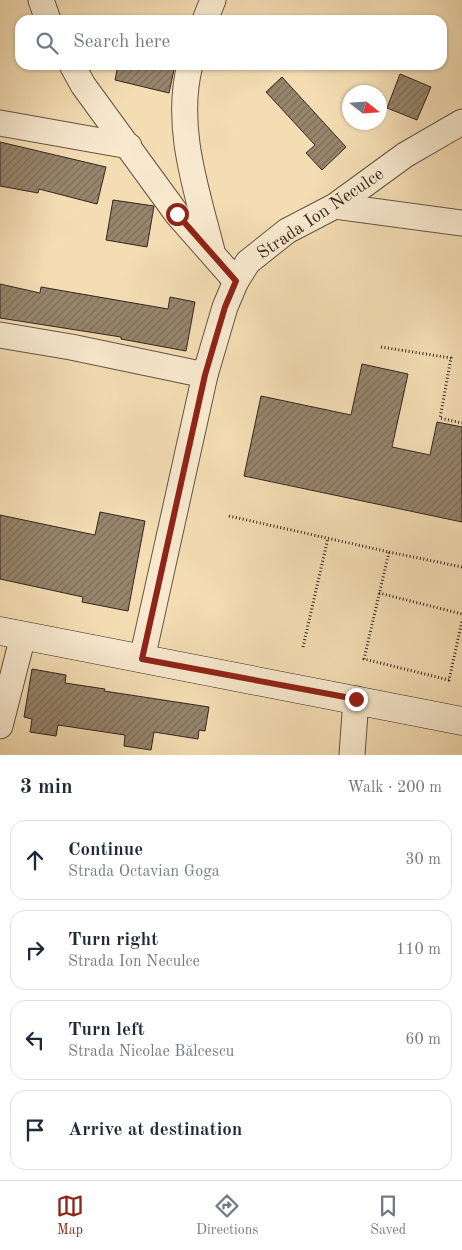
<!DOCTYPE html>
<meta charset="utf-8">
<style>
body{margin:0;font-family:"Old Standard TT",serif;background:#f6f6f7;color:#1f2937}
.compass{position:absolute;left:342px;top:85px;width:45px;height:45px;border-radius:50%;background:#fff;box-shadow:0 1px 4px #0004;rotate:107deg}
.stop{position:absolute;width:15px;height:15px;margin:-11px;border:4px solid #8f2418;border-radius:50%;background:#fff}
.stop.end{background:#8f2418;border-color:#fff;box-shadow:0 1px 5px #0008}
.list{margin:0;padding:0;list-style:none}
h2{display:flex;justify-content:space-between;align-items:center;height:65px;margin:0;padding:0 20px;font-size:21px}
h2 small{font-size:16px;font-weight:400;color:#747a83}
.list li{display:grid;grid-template-columns:32px 1fr auto;gap:15px;align-items:center;box-sizing:border-box;height:80px;margin:0 10px 10px;padding:0 10px;border:1px solid #e0e1e3;border-radius:15px}
.list b{display:block;font-size:19px;white-space:nowrap}
.list p{margin:0;font-size:16px;white-space:nowrap;color:#747a83}
.list em{font-size:16px;font-style:normal;color:#747a83}
.icon{flex:none;width:28px;height:28px;fill:none;stroke:currentColor;stroke-width:2;stroke-linecap:round;stroke-linejoin:round}
.map{position:relative;flex:none;width:462px;height:755px;overflow:hidden}
.search{position:absolute;background:#fff;box-shadow:0 1px 4px #0004;left:15px;right:15px;top:15px;height:55px;display:flex;align-items:center;gap:12px;box-sizing:border-box;padding:0 18px;border-radius:15px;color:#747a83;font-size:19px}
.sheet{height:425px;background:#fff}
nav{display:flex;justify-content:space-around;align-items:center;box-sizing:border-box;height:70px;border-top:1px solid #e0e1e3;background:#fff;font-size:14px;color:#747a83}
nav a{display:grid;justify-items:center;gap:2px}
nav .on{color:#8f2418}
.map>svg:first-child{display:block}
.building{fill:url(#building-hatch);stroke:#332620}
.lines{fill:none;stroke-linecap:round;stroke-linejoin:round}
.minor-casing{stroke:#635445;stroke-width:27}
.secondary-casing{stroke:#332620;stroke-width:29}
.path{stroke:#332620;stroke-width:3;stroke-dasharray:1 2.5;stroke-linecap:butt}
.minor{stroke:#f8e9ce;stroke-width:25}
.secondary{stroke:#f8e9ce;stroke-width:28}
.route{stroke:#8f2418;stroke-width:6}
.labels{text-anchor:middle;stroke-width:4;stroke-linejoin:round;paint-order:stroke}
.street-label{font-size:18px;fill:#332620;stroke:#f8e9ce}
</style>
<div class="map">
<svg width="462" height="755" viewBox="0 0 462 755">
<defs>
<pattern id="building-hatch" width="6" height="6" patternUnits="userSpaceOnUse" patternTransform="scale(1.25)"><rect width="6" height="6" fill="#97856c"/><path d="M-1 1l2-2M0 6l6-6M5 7l2-2" fill="none" stroke="#7c6d58"/></pattern>
</defs>
<rect width="100%" height="100%" fill="#f4ddb3"/>
<filter id="stains"><feTurbulence type="fractalNoise" baseFrequency=".004" numOctaves="4"/><feColorMatrix values="0 0 0 0 .2 0 0 0 0 .09 0 0 0 0 .02 0 0 0 .5 -.17"/></filter>
<radialGradient id="worn" r=".72"><stop offset=".6" stop-color="#630" stop-opacity="0"/><stop offset="1" stop-color="#630" stop-opacity=".3"/></radialGradient>
<g class="building">
<polygon points="118,65 175,65 169,93 115,80"/>
<polygon points="400,74 431,87 417,120 387,108"/>
<polygon points="282,77 346,147 322,170 306,153 315,145 266,92"/>
<polygon points="0,142 106,167 97,204 39,189 38,193 0,186"/>
<polygon points="113,200 154,206 147,247 106,240"/>
<polygon points="0,284 40,293 41,287 168,309 170,297 195,302 186,351 121,339 121,337 0,318"/>
<polygon points="362,364 408,374 392,447 430,455 437,422 462,427 462,522 244,476 261,396 351,415"/>
<polygon points="100,512 145,521 128,611 82,602 83,597 0,579 0,515 95,535"/>
<polygon points="32,669 66,675 65,683 105,689 104,691 209,707 205,731 199,730 198,739 154,732 151,750 124,746 125,735 58,725 56,736 30,732 32,719 24,717"/>
</g>
<g class="lines">
<g class="minor-casing">
<g id="minor">
<polyline points="41,0 48,20"/>
<polyline points="205,20 213,0"/>
<polyline points="72,65 83,85 177,214 236,281"/>
<path d="M190 65C174 127 197 191 212 251"/>
<polyline points="0,123 129,146"/>
<polyline points="335,206 462,223"/>
<polyline points="0,335 71,347 205,375"/>
<polyline points="142,659 205,375 225,307 236,281 248,262 287,231 335,206 405,155 462,122"/>
<polyline points="0,726 23,636"/>
<polyline points="352,755 356,699"/>
</g>
</g>
<g class="secondary-casing">
<polyline id="secondary" points="0,631 462,721"/>
</g>
<g class="path">
<polyline points="381,347 451,358 440,418 462,423"/>
<polyline points="229,516 389,552 364,659 449,680 462,621"/>
<polyline points="389,552 462,567"/>
<polyline points="379,593 462,614"/>
<polyline points="303,647 328,538"/>
</g>
<use href="#minor" class="minor"/>
<use href="#secondary" class="secondary"/>
</g>
<g class="lines">
<polyline class="route" points="177,214 236,281 225,307 205,375 142,659 356,699"/>
</g>
<g class="labels">
<g class="street-label">
<text transform="translate(320 213) rotate(-34)" y="6">Strada Ion Neculce</text>
</g>
</g>
<rect width="100%" height="100%" filter="url(#stains)"/>
<rect width="100%" height="100%" fill="url(#worn)"/>
</svg>
<svg class="compass" viewBox="-18 -18 36 36"><path d="M0-13l5 13h-10z" fill="#e53935"/><path d="M0 13l5-13h-10z" fill="#747a83"/></svg>
<div class="stop" style="left:177px;top:214px"></div>
<div class="stop end" style="left:356px;top:699px"></div>
<div class="search"><svg class="icon" aria-label="search" viewBox="0 0 24 24"><circle cx="10" cy="10" r="6"/><path d="M15 15l6 6"/></svg>Search here</div>
</div>
<section class="sheet">
<h2>3 min<small>Walk · 200 m</small></h2>
<ul class="list">
<li><svg class="icon" aria-label="ahead" viewBox="0 0 24 24"><path d="M12 20V5M6 11l6-6 6 6"/></svg><div><b>Continue</b><p>Strada Octavian Goga</p></div><em>30 m</em></li>
<li><svg class="icon" aria-label="right" viewBox="0 0 24 24"><path d="M7 20v-9h11M14 6l5 5-5 5"/></svg><div><b>Turn right</b><p>Strada Ion Neculce</p></div><em>110 m</em></li>
<li><svg class="icon" aria-label="left" viewBox="0 0 24 24"><path d="M17 20v-9H6M10 6l-5 5 5 5"/></svg><div><b>Turn left</b><p>Strada Nicolae Bălcescu</p></div><em>60 m</em></li>
<li><svg class="icon" aria-label="arrive" viewBox="0 0 24 24"><path d="M6 21V4h12l-3 4 3 4H6"/></svg><div><b>Arrive at destination</b></div></li>
</ul>
</section>
<nav>
<a class="on"><svg class="icon" aria-label="map" viewBox="0 0 24 24"><path d="M3 6l6-2 6 2 6-2v14l-6 2-6-2-6 2zM9 4v14M15 6v14"/></svg>Map</a>
<a><svg class="icon" aria-label="directions" viewBox="0 0 24 24"><path d="M12 3l9 9-9 9-9-9zM9 14v-3h6M13 9l2 2-2 2"/></svg>Directions</a>
<a><svg class="icon" aria-label="saved" viewBox="0 0 24 24"><path d="M7 4h10v16l-5-4-5 4z"/></svg>Saved</a>
</nav>
